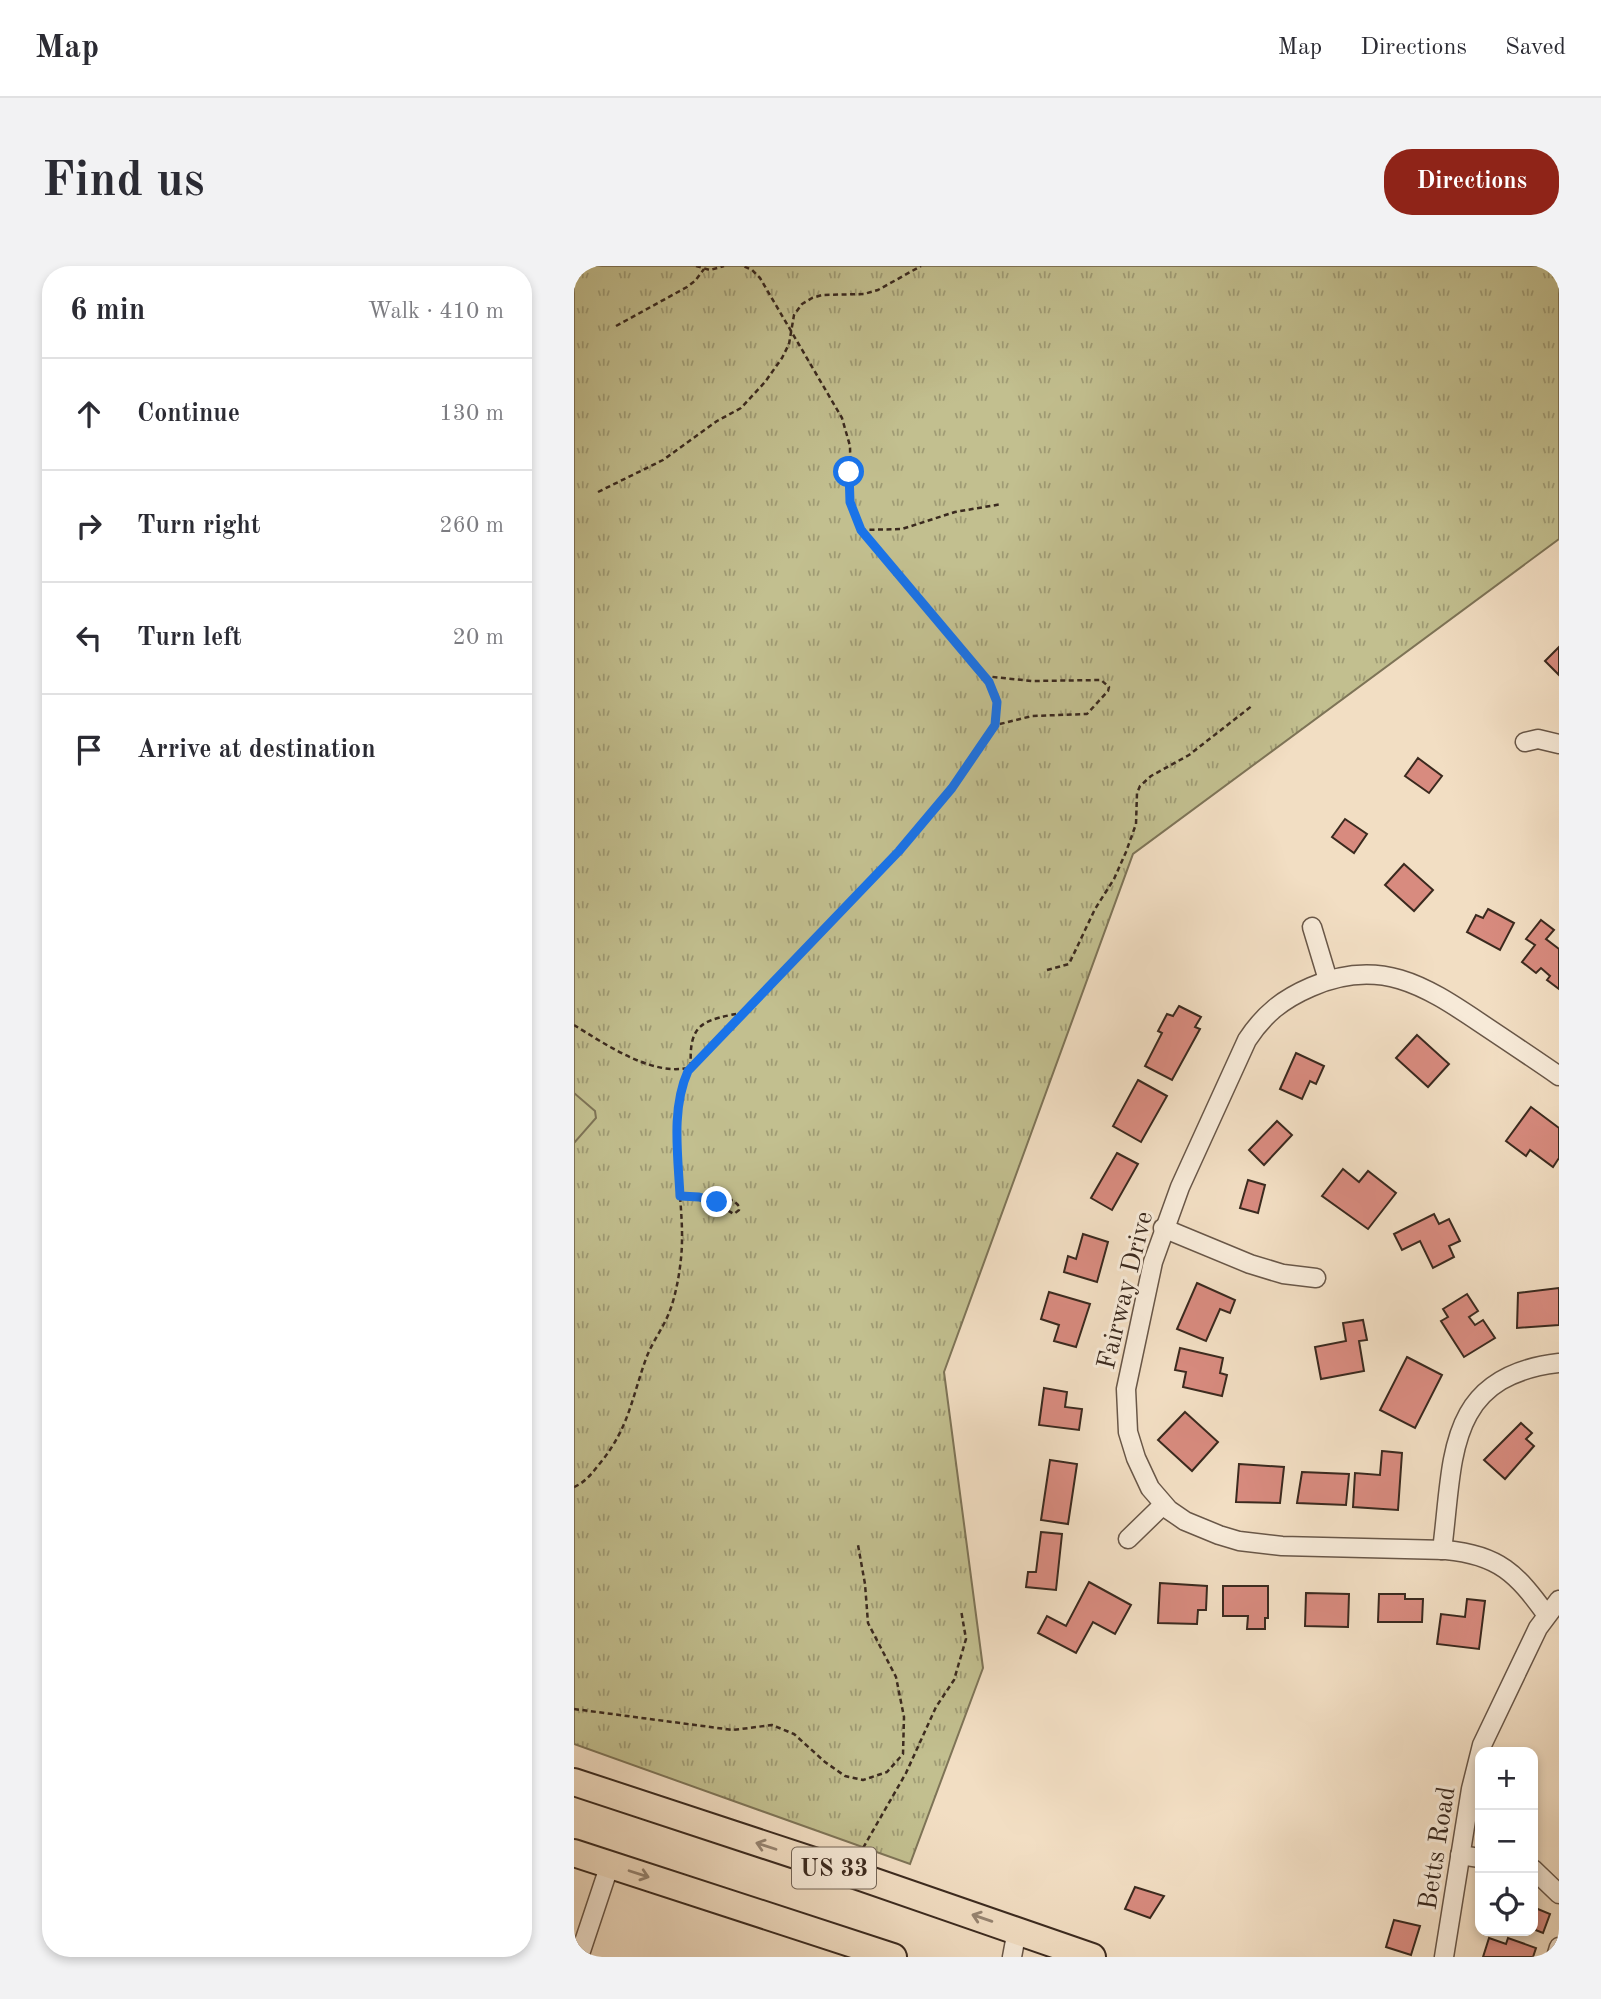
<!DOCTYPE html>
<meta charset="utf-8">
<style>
body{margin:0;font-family:"Old Standard TT",serif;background:#f2f2f3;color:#2b2b33}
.controls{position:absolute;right:21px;bottom:21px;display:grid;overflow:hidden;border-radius:14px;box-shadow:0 4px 10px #0003}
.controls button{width:63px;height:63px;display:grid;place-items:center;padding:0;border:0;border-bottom:2px solid #e1e1e2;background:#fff;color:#2b2b33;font:35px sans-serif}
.stop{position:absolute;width:21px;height:21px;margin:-16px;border:5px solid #1a73e8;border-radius:50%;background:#fff}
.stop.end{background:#1a73e8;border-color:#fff;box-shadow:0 2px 7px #0008}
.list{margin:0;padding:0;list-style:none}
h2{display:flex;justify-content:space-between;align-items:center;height:91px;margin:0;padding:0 28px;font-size:30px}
h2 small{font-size:23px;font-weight:400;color:#7c7c81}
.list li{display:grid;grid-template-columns:46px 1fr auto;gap:21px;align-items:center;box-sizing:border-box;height:112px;padding:0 28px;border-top:2px solid #e1e1e2}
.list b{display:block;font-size:26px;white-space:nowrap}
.list em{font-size:23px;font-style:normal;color:#7c7c81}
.icon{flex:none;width:38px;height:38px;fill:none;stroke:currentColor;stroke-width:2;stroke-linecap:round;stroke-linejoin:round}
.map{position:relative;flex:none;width:985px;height:1691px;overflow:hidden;border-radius:28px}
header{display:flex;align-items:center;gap:42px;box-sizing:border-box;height:98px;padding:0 35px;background:#fff;border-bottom:2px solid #e1e1e2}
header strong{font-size:33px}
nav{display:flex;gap:38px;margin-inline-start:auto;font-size:24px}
.intro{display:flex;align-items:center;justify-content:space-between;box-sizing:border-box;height:168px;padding:0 42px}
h1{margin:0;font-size:49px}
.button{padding:18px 32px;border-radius:28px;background:#8f2418;color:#fff;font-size:24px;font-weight:700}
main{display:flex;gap:42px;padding:0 42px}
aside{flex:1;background:#fff;border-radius:28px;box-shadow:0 4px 10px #0003}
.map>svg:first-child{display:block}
.grass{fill:url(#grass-tufts);stroke:#7e7457;stroke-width:2}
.green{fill:#c2bf8f;stroke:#7e7457;stroke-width:2}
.building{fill:#d88b7f;stroke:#3b2a1f;stroke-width:2}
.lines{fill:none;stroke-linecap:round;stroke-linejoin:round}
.minor-casing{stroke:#695748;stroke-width:21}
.highway-casing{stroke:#3b2a1f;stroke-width:30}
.path{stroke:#3b2a1f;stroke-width:2.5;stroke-dasharray:5 3.5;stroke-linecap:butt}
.minor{stroke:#f7ead8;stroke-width:18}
.highway{stroke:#f2dec3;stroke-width:26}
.oneway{stroke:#968471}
.route{stroke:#1a73e8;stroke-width:9}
.labels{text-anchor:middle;stroke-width:6;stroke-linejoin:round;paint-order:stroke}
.shield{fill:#f7ead8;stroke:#736456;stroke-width:2}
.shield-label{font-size:24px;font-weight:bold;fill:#3b2a1f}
.street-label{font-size:26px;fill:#3b2a1f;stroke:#f7ead8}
</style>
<header>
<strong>Map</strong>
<nav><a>Map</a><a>Directions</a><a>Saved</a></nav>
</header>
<div class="intro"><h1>Find us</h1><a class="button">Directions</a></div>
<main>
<aside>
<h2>6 min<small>Walk · 410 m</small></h2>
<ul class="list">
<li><svg class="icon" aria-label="ahead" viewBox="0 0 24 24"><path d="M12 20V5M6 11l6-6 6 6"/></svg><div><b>Continue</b></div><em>130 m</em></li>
<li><svg class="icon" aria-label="right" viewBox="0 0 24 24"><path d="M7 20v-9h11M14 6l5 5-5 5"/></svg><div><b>Turn right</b></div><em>260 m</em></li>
<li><svg class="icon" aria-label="left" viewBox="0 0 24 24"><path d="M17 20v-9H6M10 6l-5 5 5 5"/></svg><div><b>Turn left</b></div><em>20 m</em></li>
<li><svg class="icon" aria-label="arrive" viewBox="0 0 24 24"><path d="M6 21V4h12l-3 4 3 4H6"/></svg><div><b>Arrive at destination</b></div></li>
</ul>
</aside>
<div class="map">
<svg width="985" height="1691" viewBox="0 0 985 1691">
<defs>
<pattern id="grass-tufts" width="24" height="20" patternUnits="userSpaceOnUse" patternTransform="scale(1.75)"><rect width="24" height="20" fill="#c2bf8f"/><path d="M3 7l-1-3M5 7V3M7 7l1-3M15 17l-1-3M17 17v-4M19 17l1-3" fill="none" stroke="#9f9b74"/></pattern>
</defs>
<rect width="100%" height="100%" fill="#f2dec3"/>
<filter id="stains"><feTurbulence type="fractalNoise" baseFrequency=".00286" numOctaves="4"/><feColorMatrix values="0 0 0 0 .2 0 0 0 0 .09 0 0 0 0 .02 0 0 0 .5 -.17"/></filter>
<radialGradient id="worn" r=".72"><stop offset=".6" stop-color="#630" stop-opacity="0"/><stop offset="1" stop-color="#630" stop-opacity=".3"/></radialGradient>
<polygon class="grass" points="0,0 985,0 985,273 559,588 370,1106 409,1402 336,1598 0,1478"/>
<polygon class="green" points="0,827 21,845 22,852 0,877"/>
<g class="building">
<polygon points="985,381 985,409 971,395"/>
<polygon points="844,492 868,510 855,527 831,510"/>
<polygon points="771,553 793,568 780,587 758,571"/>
<polygon points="830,598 859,624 840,645 811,619"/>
<polygon points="914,643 940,657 926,684 893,666 902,649 909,652"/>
<polygon points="967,654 980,664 972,673 985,683 985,723 973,714 976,710 967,702 962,707 948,696 961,679 952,673"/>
<polygon points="605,740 627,751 621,761 626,763 598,814 571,800 588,767 584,765 593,748 599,750"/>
<polygon points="843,769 875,798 854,821 822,792"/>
<polygon points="722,787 750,800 742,818 736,815 728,833 706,823"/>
<polygon points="564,814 593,830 567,876 539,860"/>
<polygon points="957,841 985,862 985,892 979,901 956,884 952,890 932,875"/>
<polygon points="703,855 718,869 690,899 675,884"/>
<polygon points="543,887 564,898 538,944 517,932"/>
<polygon points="769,903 785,916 794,905 822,927 794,963 748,930"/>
<polygon points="674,914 691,919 684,947 666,942"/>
<polygon points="860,948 865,958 875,953 886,975 875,980 880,991 859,1002 846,975 828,984 820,968"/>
<polygon points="509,968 534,976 523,1016 490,1006 494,990 502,993"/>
<polygon points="623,1017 661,1034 656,1047 646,1043 632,1075 603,1063"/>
<polygon points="985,1022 985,1059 943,1062 944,1027"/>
<polygon points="475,1026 516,1038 502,1081 480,1075 485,1059 467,1053"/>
<polygon points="893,1028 904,1045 895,1051 901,1059 909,1054 921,1072 890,1091 867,1055 874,1051 869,1043"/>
<polygon points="789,1054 793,1074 785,1075 790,1105 747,1113 741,1081 772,1075 769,1057"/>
<polygon points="606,1082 649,1092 646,1107 653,1109 648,1130 609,1121 612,1106 601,1104"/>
<polygon points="833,1091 868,1109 841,1162 806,1144"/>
<polygon points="470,1122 493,1126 491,1141 508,1143 505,1164 465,1159"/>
<polygon points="611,1146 644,1176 618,1205 584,1174"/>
<polygon points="947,1157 958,1167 952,1173 960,1180 931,1213 910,1194"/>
<polygon points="808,1185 828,1187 824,1244 779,1241 781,1207 806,1209"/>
<polygon points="476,1194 503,1198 494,1258 467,1254"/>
<polygon points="665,1198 710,1201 706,1237 662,1236"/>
<polygon points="728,1206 775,1208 772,1239 723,1237"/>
<polygon points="467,1266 488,1268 482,1324 452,1321 454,1306 462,1306"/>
<polygon points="515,1316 557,1339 541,1368 519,1356 502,1387 464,1367 473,1350 492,1360"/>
<polygon points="586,1317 633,1320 632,1344 624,1344 623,1358 584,1357"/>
<polygon points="649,1320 694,1320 694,1352 691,1352 691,1363 673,1363 674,1350 649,1350"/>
<polygon points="732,1327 775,1328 774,1361 731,1360"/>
<polygon points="805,1328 831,1328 831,1333 849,1333 848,1356 804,1356"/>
<polygon points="893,1333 911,1335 905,1383 863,1378 867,1348 891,1351"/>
<polygon points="561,1621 590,1630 576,1652 551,1643"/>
<polygon points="959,1641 976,1648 969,1667 959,1663"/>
<polygon points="820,1654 846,1660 837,1689 812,1681"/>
<polygon points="915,1672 932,1678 934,1672 962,1682 959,1691 909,1691"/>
</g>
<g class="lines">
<g class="minor-casing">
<g id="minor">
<polyline points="951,476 964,473 985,478"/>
<polyline points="738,661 754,714"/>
<polyline points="589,962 676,998 709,1008 742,1012"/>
<polyline points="554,1273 589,1239"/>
<path d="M868 1284C880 1194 870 1110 985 1097"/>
<path d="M972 1348C943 1308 925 1289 872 1284L708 1280 665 1275 645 1269 611 1255 595 1244 576 1222 562 1192 554 1166 552 1123 579 996 606 921 673 774C690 748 709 733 737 721 805 691 850 719 905 756 932 774 959 792 985 810"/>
<polyline points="886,1589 906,1592"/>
<polyline points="959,1603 985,1628"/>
<polyline points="5,1691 36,1598"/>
<polyline points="438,1691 443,1664"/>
<polyline points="870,1691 897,1523 908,1479 964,1362 985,1334"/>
<polyline points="982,1691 985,1681"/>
</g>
</g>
<g class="highway-casing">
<g id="highway">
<polyline points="0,1516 255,1600 518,1691"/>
<polyline points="0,1587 319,1691"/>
</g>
</g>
<g class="path">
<polyline points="122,0 136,4 150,0"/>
<polyline points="42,60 113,21 121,15 130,3"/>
<polyline points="24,226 89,194 143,155 167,142 191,116 208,92 215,78 220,49 228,38 238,32 248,29 290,28 304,24 347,0"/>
<polyline points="287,264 328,263 381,246 428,238"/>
<polyline points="410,410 458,415 527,414 535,421 534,425 513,448 458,450 422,459"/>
<polyline points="473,704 495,698 521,643 540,613 552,586 562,558 563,527 566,520 577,510 615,489 679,439"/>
<path d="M0 759C31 778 80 812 117 801 114 755 131 754 172 746"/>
<path d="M106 930C133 932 137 935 160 948L165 944 164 939 159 934 143 936"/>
<path d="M0 1221C12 1216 19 1206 27 1196 56 1160 58 1130 73 1090 79 1075 89 1062 95 1047 103 1027 108 995 108 974 109 921 91 853 115 805L325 585 378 522 421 459 423 436 415 416 287 264 277 236 276 180 268 152 186 12 178 4 169 0"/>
<polyline points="0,1443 159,1464 198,1459 220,1468 251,1496 271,1510 289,1514 313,1506 329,1488 330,1451 322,1411 294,1357 291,1318 284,1279"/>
<polyline points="285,1589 332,1507 362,1441 380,1414 392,1373 387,1344"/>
</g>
<use href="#minor" class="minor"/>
<use href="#highway" class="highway"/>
</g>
<defs><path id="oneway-shaft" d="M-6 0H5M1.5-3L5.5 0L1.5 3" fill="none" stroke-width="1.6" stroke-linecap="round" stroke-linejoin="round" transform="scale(1.75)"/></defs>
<g class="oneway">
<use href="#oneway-shaft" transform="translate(192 1580) rotate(-162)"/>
<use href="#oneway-shaft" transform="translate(65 1608) rotate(18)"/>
<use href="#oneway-shaft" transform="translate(408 1652) rotate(-161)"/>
</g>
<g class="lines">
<path class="route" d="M143 936 125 931 106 930C104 889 97 843 114 805L325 585 378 522 421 459 423 436 415 416 287 264 276 236 275 206"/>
</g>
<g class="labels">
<rect class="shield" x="218" y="1581.5" width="84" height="41" rx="5"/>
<g class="shield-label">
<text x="260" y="1610">US 33</text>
</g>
<g class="street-label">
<text transform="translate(550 1024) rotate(-76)" y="9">Fairway Drive</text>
<text transform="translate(862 1582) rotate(-81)" y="9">Betts Road</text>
</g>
</g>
<rect width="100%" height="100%" filter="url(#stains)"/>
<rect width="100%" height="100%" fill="url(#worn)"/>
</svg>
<div class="controls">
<button>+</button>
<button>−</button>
<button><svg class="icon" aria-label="locate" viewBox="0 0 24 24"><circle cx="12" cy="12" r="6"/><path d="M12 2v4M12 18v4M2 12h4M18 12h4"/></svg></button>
</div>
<div class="stop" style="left:275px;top:206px"></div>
<div class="stop end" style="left:143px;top:936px"></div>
</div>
</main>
